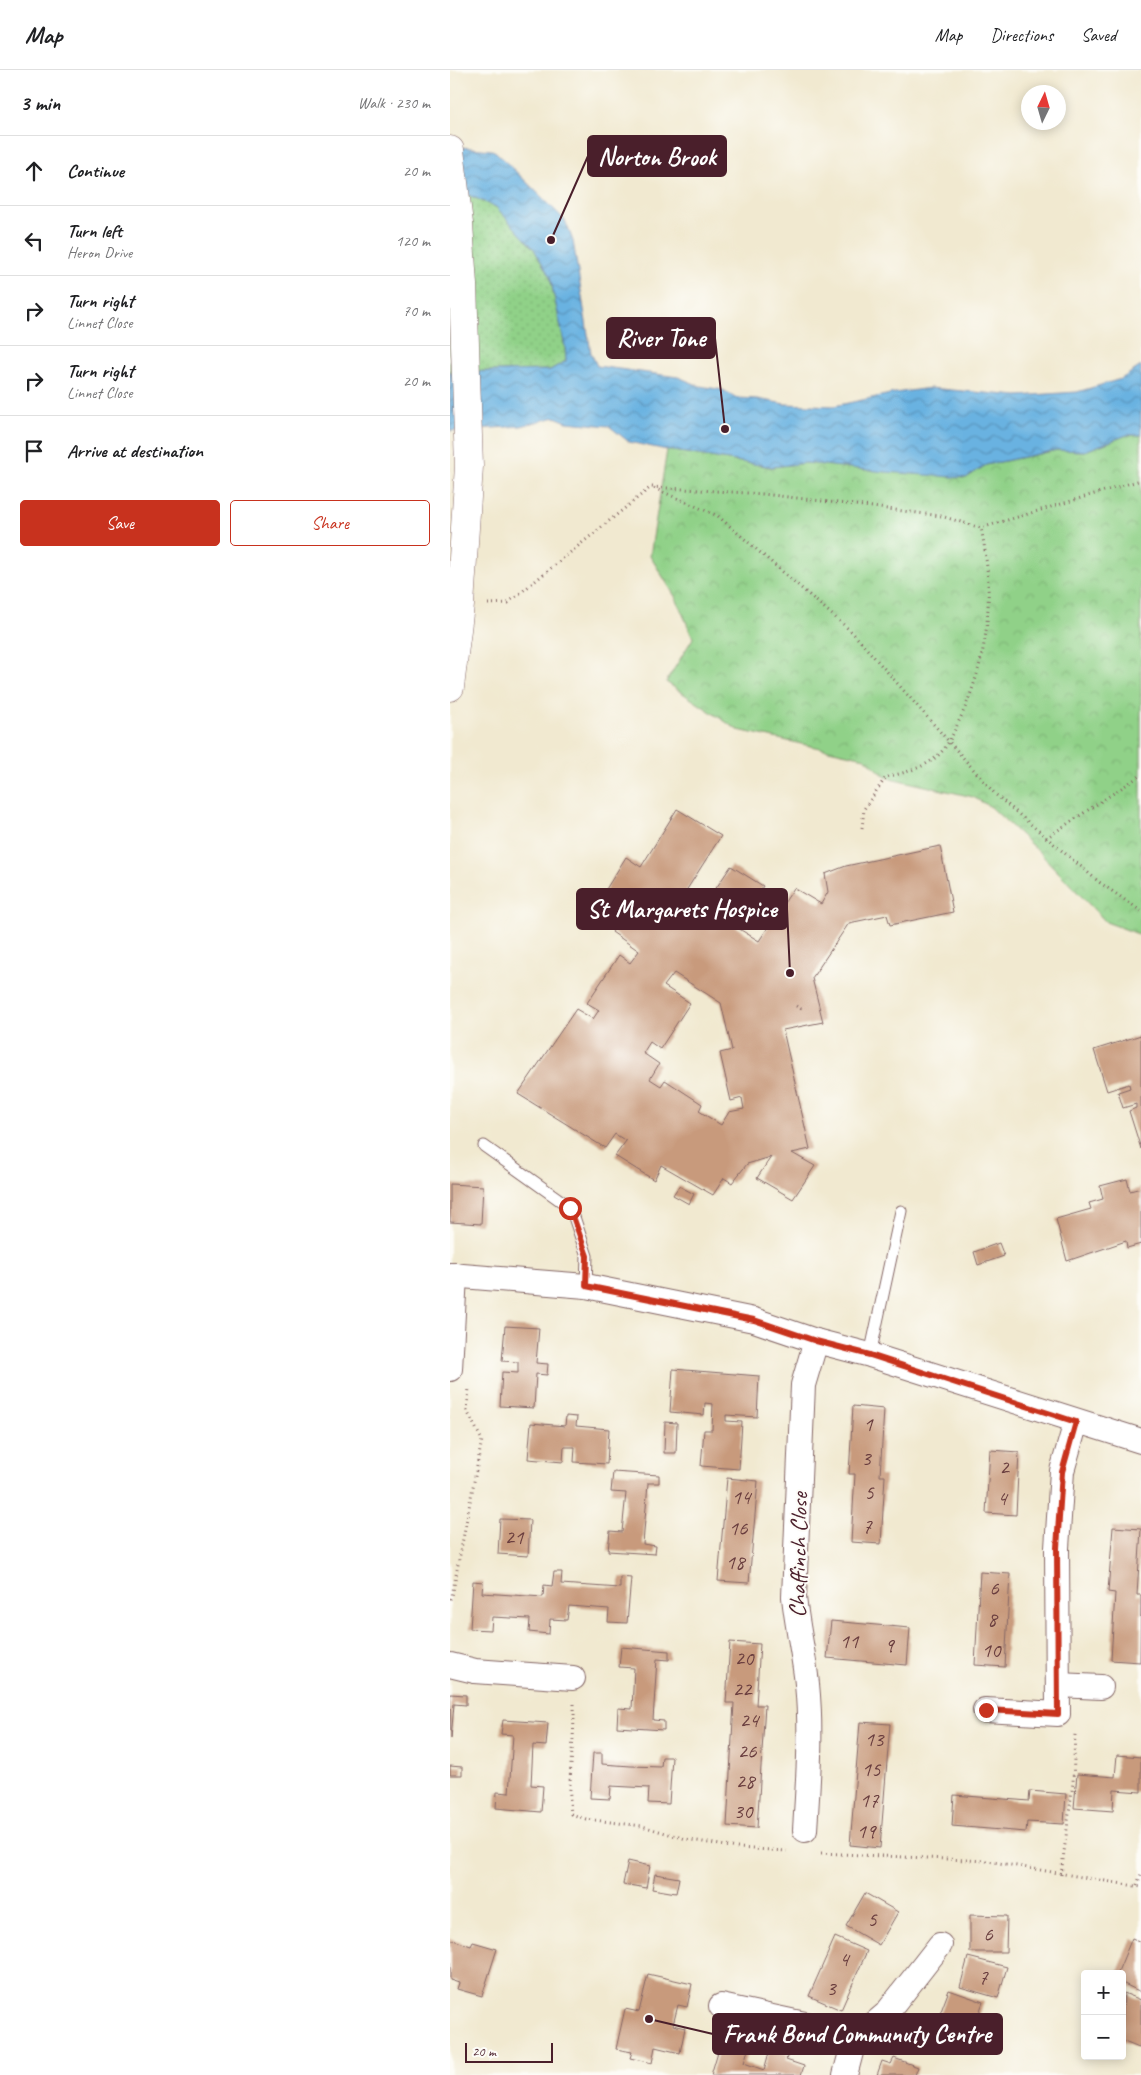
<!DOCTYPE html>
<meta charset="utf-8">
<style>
body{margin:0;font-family:Caveat,sans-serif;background:#f2f2f2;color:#202124}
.controls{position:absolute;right:15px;bottom:15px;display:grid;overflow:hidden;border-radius:5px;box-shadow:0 2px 12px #0003}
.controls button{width:45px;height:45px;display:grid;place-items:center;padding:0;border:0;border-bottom:1px solid #e0e0e0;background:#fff;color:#202124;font:25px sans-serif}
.compass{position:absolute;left:571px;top:15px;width:45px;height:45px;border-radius:50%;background:#fff;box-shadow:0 2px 12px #0003;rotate:5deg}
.scale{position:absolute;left:15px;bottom:12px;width:88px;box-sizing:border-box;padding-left:5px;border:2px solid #4a1f2b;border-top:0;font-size:14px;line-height:18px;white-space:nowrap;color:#4a1f2b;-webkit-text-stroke:4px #fdfcf7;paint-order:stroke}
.stop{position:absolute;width:15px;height:15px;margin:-11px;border:4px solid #c8321e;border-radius:50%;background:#fff}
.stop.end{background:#c8321e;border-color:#fff;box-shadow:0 1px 5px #0008}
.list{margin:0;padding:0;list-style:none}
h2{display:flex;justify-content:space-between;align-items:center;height:65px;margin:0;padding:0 20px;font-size:21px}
h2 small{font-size:16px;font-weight:400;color:#757577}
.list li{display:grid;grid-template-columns:32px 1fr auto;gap:15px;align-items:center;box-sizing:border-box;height:70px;padding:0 20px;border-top:1px solid #e0e0e0}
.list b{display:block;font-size:19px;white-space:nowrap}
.list p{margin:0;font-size:16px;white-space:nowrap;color:#757577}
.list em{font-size:16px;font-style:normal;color:#757577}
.actions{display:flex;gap:10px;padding:15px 20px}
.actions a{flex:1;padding:11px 0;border:1px solid #c8321e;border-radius:5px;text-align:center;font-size:18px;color:#c8321e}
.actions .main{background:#c8321e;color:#fff}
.icon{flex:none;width:28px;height:28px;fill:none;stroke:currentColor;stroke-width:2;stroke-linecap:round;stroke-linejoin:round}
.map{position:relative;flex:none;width:691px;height:2005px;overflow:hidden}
header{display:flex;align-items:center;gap:30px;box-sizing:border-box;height:70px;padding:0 25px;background:#fff;border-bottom:1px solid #e0e0e0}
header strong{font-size:24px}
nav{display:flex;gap:28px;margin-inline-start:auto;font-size:18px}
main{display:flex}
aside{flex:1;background:#fff}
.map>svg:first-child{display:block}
.grass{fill:url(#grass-dots);stroke:#6d785a}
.park{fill:url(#park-crowns);stroke:#6d785a}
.water{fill:url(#water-waves);stroke:#5a6886}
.building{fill:#c89a7c;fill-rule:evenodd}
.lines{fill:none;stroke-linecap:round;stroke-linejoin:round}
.service-casing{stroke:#846665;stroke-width:13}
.minor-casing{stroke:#846665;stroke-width:26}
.primary-casing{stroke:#846665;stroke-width:29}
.path{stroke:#846665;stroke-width:3;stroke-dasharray:1 4;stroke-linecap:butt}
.service{stroke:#fff;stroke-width:11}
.minor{stroke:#fff;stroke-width:24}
.primary{stroke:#fff;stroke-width:28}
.route{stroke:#c8321e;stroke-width:6}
.labels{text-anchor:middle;stroke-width:4;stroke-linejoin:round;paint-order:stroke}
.number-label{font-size:21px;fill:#6a3e3f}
.street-label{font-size:24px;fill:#4a1f2b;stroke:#fdfcf7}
.leader{fill:none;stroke:#4a1f2b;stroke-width:2}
.callout-dot{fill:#4a1f2b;stroke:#fdfcf7;stroke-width:2}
.callout{fill:#4a1f2b;stroke:#4a1f2b;stroke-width:2}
.callout-label{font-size:25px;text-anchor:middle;font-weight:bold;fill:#fff}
</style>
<header>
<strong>Map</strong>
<nav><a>Map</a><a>Directions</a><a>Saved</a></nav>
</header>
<main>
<aside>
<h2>3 min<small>Walk · 230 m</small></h2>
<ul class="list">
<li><svg class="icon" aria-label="ahead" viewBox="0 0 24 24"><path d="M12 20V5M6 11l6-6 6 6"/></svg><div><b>Continue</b></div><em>20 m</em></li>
<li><svg class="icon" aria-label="left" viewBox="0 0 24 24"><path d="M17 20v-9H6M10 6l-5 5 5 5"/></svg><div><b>Turn left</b><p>Heron Drive</p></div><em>120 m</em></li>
<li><svg class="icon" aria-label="right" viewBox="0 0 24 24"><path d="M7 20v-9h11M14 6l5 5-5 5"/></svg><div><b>Turn right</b><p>Linnet Close</p></div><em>70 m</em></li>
<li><svg class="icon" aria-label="right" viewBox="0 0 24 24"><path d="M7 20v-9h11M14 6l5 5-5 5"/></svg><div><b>Turn right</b><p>Linnet Close</p></div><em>20 m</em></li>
<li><svg class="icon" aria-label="arrive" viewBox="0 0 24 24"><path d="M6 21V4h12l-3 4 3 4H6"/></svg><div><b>Arrive at destination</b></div></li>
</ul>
<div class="actions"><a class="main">Save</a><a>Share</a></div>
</aside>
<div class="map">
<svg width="691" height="2005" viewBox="0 0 691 2005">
<defs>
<pattern id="grass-dots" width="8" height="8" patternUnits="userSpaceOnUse" patternTransform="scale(1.25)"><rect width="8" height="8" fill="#90d188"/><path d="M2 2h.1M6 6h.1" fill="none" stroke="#7eb376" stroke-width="1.8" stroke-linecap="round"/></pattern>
<pattern id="park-crowns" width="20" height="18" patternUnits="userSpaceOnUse" patternTransform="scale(1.25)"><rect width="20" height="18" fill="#90d188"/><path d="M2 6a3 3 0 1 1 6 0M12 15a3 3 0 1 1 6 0" fill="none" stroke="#7eb376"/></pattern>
<pattern id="water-waves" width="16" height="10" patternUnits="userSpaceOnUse" patternTransform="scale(1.25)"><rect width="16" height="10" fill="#69b2e1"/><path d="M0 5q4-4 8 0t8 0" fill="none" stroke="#5890b7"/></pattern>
</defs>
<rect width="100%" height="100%" fill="#fdfcf7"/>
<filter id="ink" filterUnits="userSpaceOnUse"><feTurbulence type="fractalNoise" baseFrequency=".02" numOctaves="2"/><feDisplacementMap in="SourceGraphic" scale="10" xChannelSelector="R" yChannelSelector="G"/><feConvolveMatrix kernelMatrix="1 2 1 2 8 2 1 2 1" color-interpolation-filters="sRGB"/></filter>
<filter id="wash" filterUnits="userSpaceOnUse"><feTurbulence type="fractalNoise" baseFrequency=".0096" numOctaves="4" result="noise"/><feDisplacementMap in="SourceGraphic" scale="20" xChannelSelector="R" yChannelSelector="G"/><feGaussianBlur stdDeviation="1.12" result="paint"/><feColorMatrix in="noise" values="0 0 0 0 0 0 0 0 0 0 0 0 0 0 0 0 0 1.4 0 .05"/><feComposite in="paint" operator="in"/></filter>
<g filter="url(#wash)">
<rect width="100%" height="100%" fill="#f1e9d0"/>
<polygon class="grass" points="0,117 46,137 84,179 100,207 115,277 116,291 100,300 0,302"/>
<polygon class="park" points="677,365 691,365 691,865 656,852 589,782 541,737 523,727 436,707 415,688 288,660 216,612 243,568 226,528 200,486 217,380 322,397 356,393 516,408 536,395 607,380 635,381"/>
<polygon class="water" points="0,76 42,80 46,82 115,150 123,171 141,283 147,296 228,307 250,316 273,320 287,328 307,329 335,334 384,336 445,323 480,318 568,326 627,322 671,309 691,296 691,365 677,365 635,381 607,380 536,395 516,408 435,402 356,393 322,397 217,380 179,372 159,356 117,352 105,347 71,356 0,361 0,302 100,300 116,291 115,277 100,207 84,179 46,137 0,117"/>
<g id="blocks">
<g class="building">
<path d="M227 739 271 766 234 824 254 836 281 796 313 816 295 845 275 835 268 846 309 871 344 818 371 834 378 822 375 804 396 796 490 776 503 842 440 855 437 845 399 853 362 908 373 952 333 960 360 1079 342 1083 365 1096 343 1129 307 1108 321 1087 297 1094 282 1113 274 1108 263 1125 211 1095 204 1110 165 1086 176 1071 165 1064 155 1078 68 1024 126 939 143 949 149 940 137 933 169 885 180 893 189 881 162 862 167 854 145 837 176 787 191 797ZM224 903 271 933 282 980 270 983 281 1031 292 1028 294 1039 279 1042 271 1055 249 1041 252 1034 215 1010 211 1016 200 1009 209 994 193 983 200 972 210 979 240 933 214 916Z"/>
<polygon points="691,965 691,1079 679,1041 686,1038 686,1034 673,1038 668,1022 680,1018 679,1014 657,1021 644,980"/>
<polygon points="677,1109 680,1121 691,1118 691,1174 677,1178 676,1171 617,1191 606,1149 641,1139 639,1133 653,1129 650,1116"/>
<polygon points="0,1114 33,1116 31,1154 0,1152"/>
<polygon points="229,1116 244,1124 239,1134 223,1125"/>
<polygon points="549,1173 554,1186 528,1195 524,1182"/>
<polygon points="55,1256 89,1258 86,1293 98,1294 97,1305 86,1304 84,1338 50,1336 52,1302 68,1303 68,1292 52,1291"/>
<polygon points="223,1299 309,1306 307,1347 276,1345 276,1351 292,1352 289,1399 251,1396 254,1360 262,1360 263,1334 255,1333 254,1345 220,1342"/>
<polygon points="403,1336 434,1339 430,1406 435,1406 431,1474 401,1472 405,1404 399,1404"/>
<polygon points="116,1346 127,1347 126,1356 159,1359 157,1394 124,1392 125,1377 114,1377 113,1392 78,1389 81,1353 115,1356"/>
<polygon points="215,1352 227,1353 226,1383 214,1383"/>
<polygon points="540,1380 569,1382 566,1445 536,1443"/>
<polygon points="163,1402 209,1405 209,1413 198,1413 193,1474 206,1476 205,1484 158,1481 160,1461 172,1462 176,1423 161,1422"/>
<polygon points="277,1408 308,1411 299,1513 268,1511"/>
<polygon points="50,1449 80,1450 78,1486 48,1484"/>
<polygon points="663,1457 691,1459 687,1525 691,1525 690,1592 661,1590 665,1523 658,1522"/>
<polygon points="104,1502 112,1502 111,1514 170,1518 170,1507 181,1508 177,1553 158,1552 159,1539 119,1536 117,1550 100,1549 99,1564 79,1562 80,1549 42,1547 41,1560 20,1559 23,1511 33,1512 32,1523 93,1527 94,1515 102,1516"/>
<polygon points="530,1502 560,1504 555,1597 525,1595"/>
<polygon points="381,1551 460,1558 457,1595 377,1588"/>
<polygon points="280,1572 310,1574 306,1635 315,1635 307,1758 277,1756 284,1633 276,1633"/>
<polygon points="171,1577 219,1581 219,1590 207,1589 203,1650 214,1651 214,1660 167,1657 168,1638 182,1639 184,1598 169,1597"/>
<polygon points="0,1624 16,1625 16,1635 4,1634 1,1669"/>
<polygon points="53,1650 98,1653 96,1676 83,1675 81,1715 93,1716 91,1742 46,1738 47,1722 59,1723 63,1665 51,1664"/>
<polygon points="410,1652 440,1654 430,1778 400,1775"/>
<polygon points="143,1683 152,1683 152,1694 181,1696 211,1697 212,1687 222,1687 219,1734 198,1733 199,1718 161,1716 160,1729 140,1728"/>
<polygon points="667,1685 691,1687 691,1722 664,1720 663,1741 624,1738 627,1704 665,1707"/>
<polygon points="0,1696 12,1697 12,1705 0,1705"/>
<polygon points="580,1721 616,1724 614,1754 577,1752 576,1762 502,1756 504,1725 579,1731"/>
<polygon points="178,1791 200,1796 196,1818 173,1814"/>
<polygon points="205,1804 229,1808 226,1823 202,1819"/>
<polygon points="415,1823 448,1842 429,1875 396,1856"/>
<polygon points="520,1845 557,1846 556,1882 520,1882"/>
<polygon points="385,1867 417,1881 391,1940 359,1926"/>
<polygon points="682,1868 691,1872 691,1922 672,1913 672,1904 667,1904"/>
<polygon points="0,1869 21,1876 23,1872 47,1879 32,1926 7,1919 9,1913 0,1910"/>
<polygon points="518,1887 557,1897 548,1928 510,1917"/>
<polygon points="198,1904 242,1914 237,1937 228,1935 223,1955 235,1958 230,1983 205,1977 202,1993 180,1988 182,1982 166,1979 175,1939 189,1942"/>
<polygon points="499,1920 533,1932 520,1969 485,1957"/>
<polygon points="674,1923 691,1930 691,1972 689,1978 672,1971"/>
<polygon points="273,1965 300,1973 294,1993 314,2000 320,1979 338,1984 336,1990 354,1996 351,2005 261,2005"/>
<polygon points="444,1988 468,1997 465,2005 427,2005 432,1991 441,1994"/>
</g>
</g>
</g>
<g filter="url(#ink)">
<use href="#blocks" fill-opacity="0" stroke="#846665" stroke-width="1"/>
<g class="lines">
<g class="service-casing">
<g id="service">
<polyline points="34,1076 121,1138 137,1186 136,1216"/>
<polyline points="420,1285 451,1141"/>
</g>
</g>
<g class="minor-casing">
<g id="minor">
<polyline points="0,1205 136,1216 304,1250 366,1271 420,1285 691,1371"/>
<polyline points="0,1299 5,1205"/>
<polyline points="0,1595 25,1601 123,1608"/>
<polyline points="608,1615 651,1617"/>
<polyline points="535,1640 608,1644 607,1478 612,1401 626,1352"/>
<path d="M355 1760C358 1711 362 1663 357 1614 354 1585 347 1556 344 1527L353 1315 366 1271"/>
<polyline points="271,1936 364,1956 404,1971"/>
<polyline points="395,2005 404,1971 436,1944 490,1875"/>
</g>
</g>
<g class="primary-casing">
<polyline id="primary" points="0,80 9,154 13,215 19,396 10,535 0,617"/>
</g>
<g class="path">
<polyline points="204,418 268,446 402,562 546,725 649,812 691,841"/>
<polyline points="38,534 58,533 201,417 313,424 422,437 491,446 531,458 691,410"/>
<path d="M412 758 414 739 436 707C453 703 471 699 485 688 498 678 503 663 510 649 539 587 545 525 531 458"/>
<polyline points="596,768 691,705"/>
<polyline points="346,936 353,940"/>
<polyline points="0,1529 2,1526 32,1370 17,1341 19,1318"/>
<path d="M124 1634C125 1671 117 1707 121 1744L136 1749 192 1756 236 1769 287 1778 337 1781"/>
<polyline points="371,1783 537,1791 691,1817"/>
<polyline points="611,1805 623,1713 625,1664"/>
<polyline points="687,1815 691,1804"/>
</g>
<use href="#service" class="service"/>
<use href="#minor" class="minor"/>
<use href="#primary" class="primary"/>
</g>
</g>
<g class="lines" filter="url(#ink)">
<polyline class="route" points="120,1138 137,1186 136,1216 304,1250 366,1271 420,1285 626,1352 612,1402 607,1478 608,1644 536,1640"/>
</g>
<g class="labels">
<g class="number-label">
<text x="418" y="1361">1</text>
<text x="416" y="1395">3</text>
<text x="554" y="1404">2</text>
<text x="419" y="1429">5</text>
<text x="291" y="1434">14</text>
<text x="552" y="1435">4</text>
<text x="417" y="1463">7</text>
<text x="288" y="1465">16</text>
<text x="64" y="1474">21</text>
<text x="285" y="1499">18</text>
<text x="544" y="1525">6</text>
<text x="542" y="1556">8</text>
<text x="399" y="1578">11</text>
<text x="439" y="1582">9</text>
<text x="541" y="1587">10</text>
<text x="294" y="1595">20</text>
<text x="292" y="1626">22</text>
<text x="299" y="1657">24</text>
<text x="424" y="1676">13</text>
<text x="297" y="1688">26</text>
<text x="421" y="1706">15</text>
<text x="295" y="1718">28</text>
<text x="419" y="1737">17</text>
<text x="293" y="1748">30</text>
<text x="416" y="1768">19</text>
<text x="422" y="1856">5</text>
<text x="538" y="1871">6</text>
<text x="394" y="1896">4</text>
<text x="533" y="1914">7</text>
<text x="381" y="1925">3</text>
</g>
<g class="street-label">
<text transform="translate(348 1485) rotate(-89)" y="8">Chaffinch Close</text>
</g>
</g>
<path class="leader" d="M101 170L138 86M275 359L265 268M340 903L337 839M199 1949L263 1964"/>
<g class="callout-dot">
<circle cx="101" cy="170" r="5"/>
<circle cx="275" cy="359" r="5"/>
<circle cx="340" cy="903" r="5"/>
<circle cx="199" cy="1949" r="5"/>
</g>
<g class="callout">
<rect x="138" y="66" width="138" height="40" rx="5"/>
<rect x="157" y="248" width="108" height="40" rx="5"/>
<rect x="127" y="819" width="210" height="40" rx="5"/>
<rect x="263" y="1944" width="289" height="40" rx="5"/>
</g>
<g class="callout-label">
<text x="207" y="95">Norton Brook</text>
<text x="211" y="276">River Tone</text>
<text x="232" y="847">St Margarets Hospice</text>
<text x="407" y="1972">Frank Bond Communuty Centre</text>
</g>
</svg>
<div class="controls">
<button>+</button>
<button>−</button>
</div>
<svg class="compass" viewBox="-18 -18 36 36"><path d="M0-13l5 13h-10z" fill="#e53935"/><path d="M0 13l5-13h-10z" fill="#757577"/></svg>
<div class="scale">20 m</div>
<div class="stop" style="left:120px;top:1138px"></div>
<div class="stop end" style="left:536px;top:1640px"></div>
</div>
</main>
